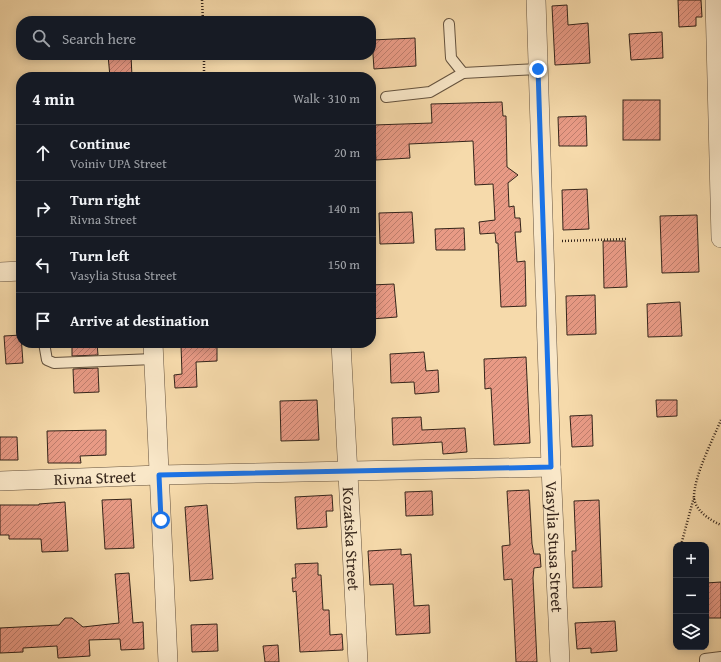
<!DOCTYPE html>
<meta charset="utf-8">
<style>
body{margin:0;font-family:"Gentium Book Plus",serif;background:#20242c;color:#f1f3f6}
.controls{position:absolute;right:12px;bottom:12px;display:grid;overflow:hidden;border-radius:8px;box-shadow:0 2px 10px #0003}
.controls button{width:36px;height:36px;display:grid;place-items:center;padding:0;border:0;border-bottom:1px solid #363941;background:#171b24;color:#f1f3f6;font:20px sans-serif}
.stop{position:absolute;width:12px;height:12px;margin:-9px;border:3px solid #1a73e8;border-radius:50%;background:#fff}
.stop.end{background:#1a73e8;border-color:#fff;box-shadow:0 1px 4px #0008}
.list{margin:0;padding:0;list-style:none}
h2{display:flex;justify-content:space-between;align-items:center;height:52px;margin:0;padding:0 16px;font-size:17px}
h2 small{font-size:13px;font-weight:400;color:#9ea1a6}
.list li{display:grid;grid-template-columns:26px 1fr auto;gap:12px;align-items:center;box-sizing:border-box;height:56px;padding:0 16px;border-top:1px solid #363941}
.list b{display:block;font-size:15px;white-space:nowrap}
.list p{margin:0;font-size:13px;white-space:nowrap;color:#9ea1a6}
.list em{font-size:13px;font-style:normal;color:#9ea1a6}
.icon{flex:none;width:22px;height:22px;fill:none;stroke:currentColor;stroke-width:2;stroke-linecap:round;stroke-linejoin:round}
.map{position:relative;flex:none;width:721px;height:662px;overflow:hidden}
.search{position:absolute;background:#171b24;box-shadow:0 2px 10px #0003;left:16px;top:16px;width:360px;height:44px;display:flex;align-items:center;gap:10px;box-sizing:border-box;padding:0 14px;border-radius:16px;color:#9ea1a6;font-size:15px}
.panel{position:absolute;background:#171b24;box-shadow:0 2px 10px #0003;left:16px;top:72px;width:360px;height:276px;border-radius:16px}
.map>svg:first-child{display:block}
.building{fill:url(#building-hatch);stroke:#34241a}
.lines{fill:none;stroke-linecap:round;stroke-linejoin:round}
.service-casing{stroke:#64523e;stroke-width:12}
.minor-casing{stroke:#64523e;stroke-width:20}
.path{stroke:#34241a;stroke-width:2.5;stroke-dasharray:1 2;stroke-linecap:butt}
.service{stroke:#f9e7c8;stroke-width:10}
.minor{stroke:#f9e7c8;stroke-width:19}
.route{stroke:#1a73e8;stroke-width:5}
.labels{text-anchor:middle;stroke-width:3.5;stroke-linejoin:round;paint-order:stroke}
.street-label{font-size:16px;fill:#34241a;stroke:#f9e7c8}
</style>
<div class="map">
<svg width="721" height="662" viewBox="0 0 721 662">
<defs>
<pattern id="building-hatch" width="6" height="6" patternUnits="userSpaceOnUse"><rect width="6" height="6" fill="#e89a85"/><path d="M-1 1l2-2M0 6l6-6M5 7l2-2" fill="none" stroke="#bd7d6c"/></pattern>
</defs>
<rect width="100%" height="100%" fill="#f6daab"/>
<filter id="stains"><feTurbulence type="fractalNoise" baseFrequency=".005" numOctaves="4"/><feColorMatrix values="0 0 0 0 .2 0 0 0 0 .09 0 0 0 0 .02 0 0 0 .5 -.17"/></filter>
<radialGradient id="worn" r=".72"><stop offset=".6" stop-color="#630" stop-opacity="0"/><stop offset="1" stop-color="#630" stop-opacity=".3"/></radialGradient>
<g class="building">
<polygon points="678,0 701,0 702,17 696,17 696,26 679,27"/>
<polygon points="567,5 568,25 588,23 590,63 555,65 552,6"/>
<polygon points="662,32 663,58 631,60 629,34"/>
<polygon points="415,38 416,66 374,69 372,40"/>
<polygon points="108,55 131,55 132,77 110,77"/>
<rect x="623" y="100" width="37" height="40"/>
<polygon points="502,102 503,116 506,116 507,167 518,175 508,183 509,207 514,206 515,218 520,218 521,232 515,232 517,262 525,261 526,306 501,307 498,243 496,243 495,233 480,234 479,222 495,220 493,184 475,185 473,141 409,144 410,158 376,160 374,125 432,123 431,104"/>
<polygon points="586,116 587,146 559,146 558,117"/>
<polygon points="587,189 589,229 563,230 562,190"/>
<polygon points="412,212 414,243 380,244 379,213"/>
<polygon points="697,215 699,272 662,273 660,216"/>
<polygon points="464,228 465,250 436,250 435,229"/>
<polygon points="603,241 625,241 627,287 604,288"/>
<polygon points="394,284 397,317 371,319 371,285"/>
<polygon points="595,295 596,334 567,335 566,296"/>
<polygon points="680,302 682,336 648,337 647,304"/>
<polygon points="21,335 23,363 6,364 4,336"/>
<polygon points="72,343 97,343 98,355 72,356"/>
<polygon points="199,344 217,344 217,361 196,362 197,387 175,388 174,375 182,374 181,345"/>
<polygon points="424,352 426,371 438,370 439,392 415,394 414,382 391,383 390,354"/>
<polygon points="526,357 530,443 494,445 491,388 485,389 484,359"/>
<polygon points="98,368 99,392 74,393 73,369"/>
<polygon points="317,400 319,440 281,441 280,401"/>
<polygon points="656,400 677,400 677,416 657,417"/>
<polygon points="592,415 593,446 572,447 570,416"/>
<polygon points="421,417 422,430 465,428 467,452 443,454 442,442 393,445 392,418"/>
<polygon points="106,430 106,455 80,456 81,463 48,463 47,431"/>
<polygon points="0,437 17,437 18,460 0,460"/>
<polygon points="529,490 532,544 534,554 540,554 541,567 534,568 533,578 537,662 516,662 512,579 504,580 502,546 510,545 507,491"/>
<polygon points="432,491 433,515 406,516 405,492"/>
<polygon points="332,495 333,511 326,511 327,527 297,529 295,497"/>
<polygon points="131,499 134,548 105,549 102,500"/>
<polygon points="599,500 602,587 573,588 572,551 576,551 574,501"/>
<polygon points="65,502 68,551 42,552 41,539 9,539 9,535 0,535 0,505 39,505 39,504"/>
<polygon points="207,505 213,579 190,581 185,507"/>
<polygon points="401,549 401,555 411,554 414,606 429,605 430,633 396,635 393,584 370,585 368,551"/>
<polygon points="318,563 318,575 321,575 323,610 329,610 330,635 342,634 343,650 300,652 296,591 293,592 292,578 296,578 295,564"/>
<polygon points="129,573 133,623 143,622 144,649 121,650 120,639 89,640 90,656 58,658 57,646 23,648 23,652 0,653 0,628 59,625 65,618 72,618 83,627 119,623 115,574"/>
<polygon points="721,582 721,618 706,618 706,583"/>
<polygon points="615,621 617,651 591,653 591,648 577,649 575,623"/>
<polygon points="217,624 218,651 192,652 191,625"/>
<polygon points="278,645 279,662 265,662 263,646"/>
</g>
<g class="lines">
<g class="service-casing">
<g id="service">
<polyline points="449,24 451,58 463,73"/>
<polyline points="386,97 430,92 463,73 538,69"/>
<polyline points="44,343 47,360 54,363 154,359"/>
<polyline points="705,662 705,659 721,657"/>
</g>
</g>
<g class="minor-casing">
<g id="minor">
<path id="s1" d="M536 0 551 467 560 662"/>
<polyline points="715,0 721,238"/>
<polyline points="0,272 21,271"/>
<polyline points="153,343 168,662"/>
<path id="s2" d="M341 343 358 662"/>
<path id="s3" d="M0 481 159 475 551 467"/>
</g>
</g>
<g class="path">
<polyline points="202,0 203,21"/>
<polyline points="204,55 204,77"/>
<polyline points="562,241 626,239"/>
<path d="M721 420C713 439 694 476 694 497 695 511 710 520 721 525"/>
<polyline points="681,545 694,497"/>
</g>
<use href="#service" class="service"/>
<use href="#minor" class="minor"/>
</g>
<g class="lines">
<polyline class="route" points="161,520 159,475 551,467 538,69"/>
</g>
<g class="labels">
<g class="street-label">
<text dy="6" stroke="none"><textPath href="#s3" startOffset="95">Rivna Street</textPath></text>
<text dy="6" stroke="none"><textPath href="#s2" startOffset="196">Kozatska Street</textPath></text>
<text dy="6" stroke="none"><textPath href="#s1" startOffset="547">Vasylia Stusa Street</textPath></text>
</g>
</g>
<rect width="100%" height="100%" filter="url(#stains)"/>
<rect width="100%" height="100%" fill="url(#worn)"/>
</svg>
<div class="controls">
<button>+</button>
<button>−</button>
<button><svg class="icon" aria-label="layers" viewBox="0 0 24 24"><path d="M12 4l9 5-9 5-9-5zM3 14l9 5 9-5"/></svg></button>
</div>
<div class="stop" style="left:161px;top:520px"></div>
<div class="stop end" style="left:538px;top:69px"></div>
<div class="search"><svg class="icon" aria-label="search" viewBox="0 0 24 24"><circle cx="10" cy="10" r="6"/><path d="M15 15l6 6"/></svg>Search here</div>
<section class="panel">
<h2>4 min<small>Walk · 310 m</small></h2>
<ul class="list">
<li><svg class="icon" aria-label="ahead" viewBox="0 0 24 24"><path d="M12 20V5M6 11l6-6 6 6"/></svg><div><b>Continue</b><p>Voiniv UPA Street</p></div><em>20 m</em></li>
<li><svg class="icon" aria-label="right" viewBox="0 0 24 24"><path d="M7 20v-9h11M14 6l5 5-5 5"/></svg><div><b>Turn right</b><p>Rivna Street</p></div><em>140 m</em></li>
<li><svg class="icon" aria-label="left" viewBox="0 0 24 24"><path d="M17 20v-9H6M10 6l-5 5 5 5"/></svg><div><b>Turn left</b><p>Vasylia Stusa Street</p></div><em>150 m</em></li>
<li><svg class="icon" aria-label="arrive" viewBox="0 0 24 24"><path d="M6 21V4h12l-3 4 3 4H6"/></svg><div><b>Arrive at destination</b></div></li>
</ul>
</section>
</div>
